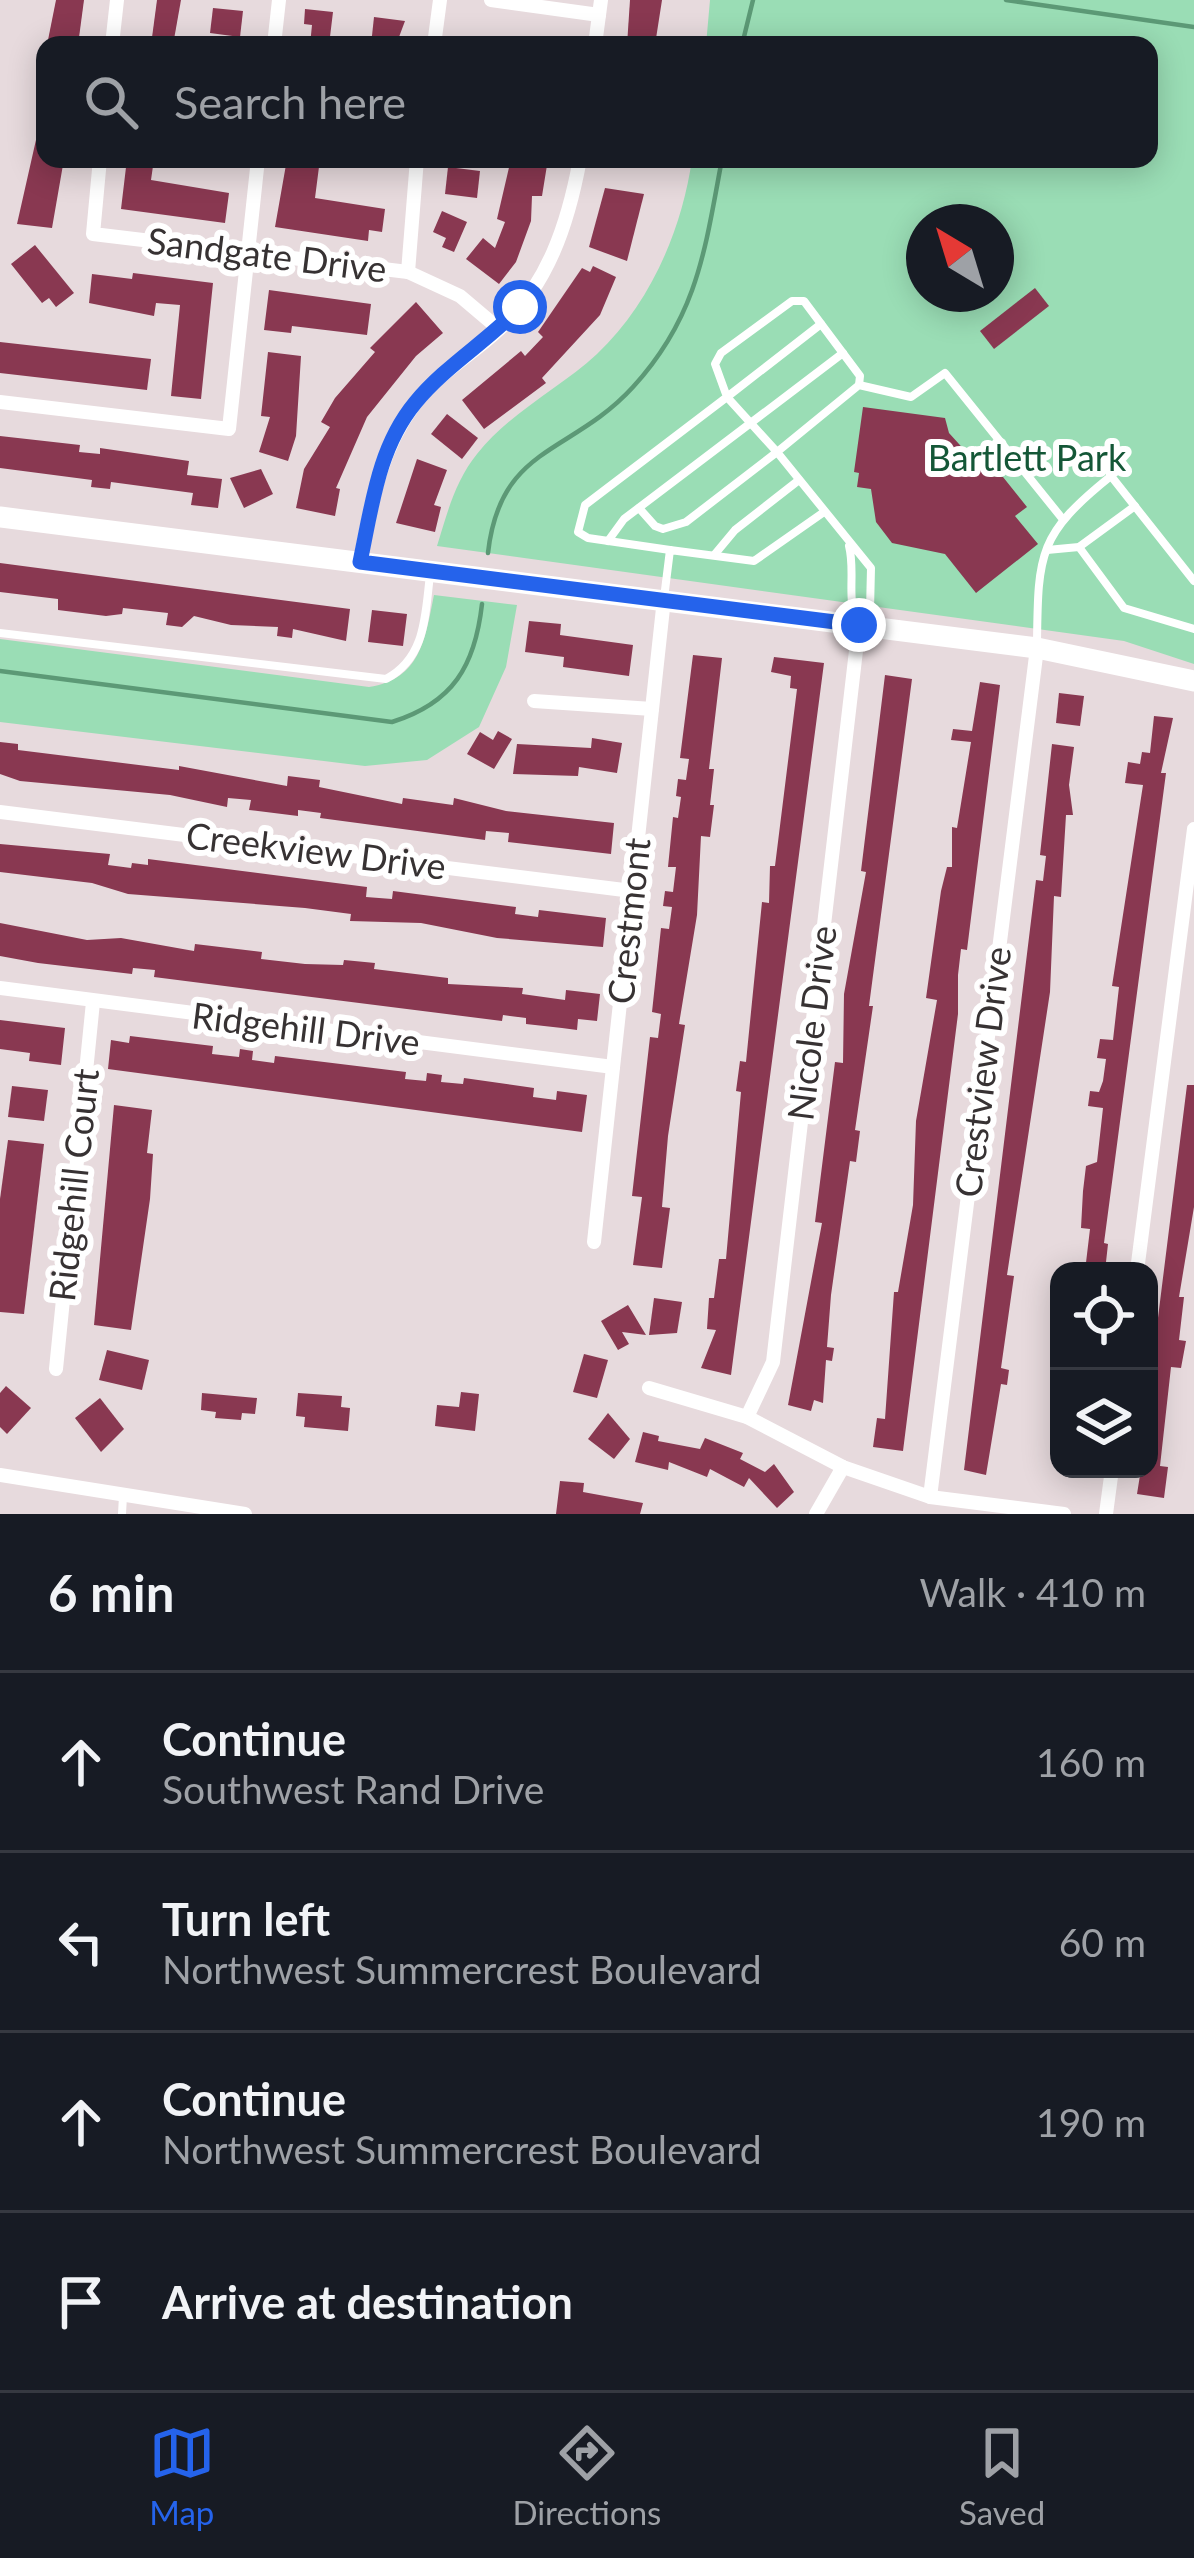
<!DOCTYPE html>
<meta charset="utf-8">
<style>
body{margin:0;font-family:Lato,sans-serif;background:#242831;color:#f1f3f6}
.controls{position:absolute;right:36px;bottom:36px;display:grid;overflow:hidden;border-radius:24px;box-shadow:0 6px 30px #0003}
.controls button{width:108px;height:108px;display:grid;place-items:center;padding:0;border:0;border-bottom:3px solid #363941;background:#171b24;color:#f1f3f6;font:60px sans-serif}
.compass{position:absolute;left:906px;top:204px;width:108px;height:108px;border-radius:50%;background:#171b24;box-shadow:0 6px 30px #0003;rotate:322deg}
.stop{position:absolute;width:36px;height:36px;margin:-27px;border:9px solid #2563eb;border-radius:50%;background:#fff}
.stop.end{background:#2563eb;border-color:#fff;box-shadow:0 3px 12px #0008}
.list{margin:0;padding:0;list-style:none}
h2{display:flex;justify-content:space-between;align-items:center;height:156px;margin:0;padding:0 48px;font-size:51px}
h2 small{font-size:39px;font-weight:400;color:#9ea1a6}
.list li{display:grid;grid-template-columns:78px 1fr auto;gap:36px;align-items:center;box-sizing:border-box;height:180px;padding:0 48px;border-top:3px solid #363941}
.list b{display:block;font-size:45px;white-space:nowrap}
.list p{margin:0;font-size:39px;white-space:nowrap;color:#9ea1a6}
.list em{font-size:39px;font-style:normal;color:#9ea1a6}
.icon{flex:none;width:66px;height:66px;fill:none;stroke:currentColor;stroke-width:2;stroke-linecap:round;stroke-linejoin:round}
.map{position:relative;flex:none;width:1194px;height:1514px;overflow:hidden}
.search{position:absolute;background:#171b24;box-shadow:0 6px 30px #0003;left:36px;right:36px;top:36px;height:132px;display:flex;align-items:center;gap:30px;box-sizing:border-box;padding:0 42px;border-radius:24px;color:#9ea1a6;font-size:45px}
.sheet{height:876px;background:#171b24}
nav{display:flex;justify-content:space-around;align-items:center;box-sizing:border-box;height:168px;border-top:3px solid #363941;background:#171b24;font-size:33px;color:#9ea1a6}
nav a{display:grid;justify-items:center;gap:6px}
nav .on{color:#2563eb}
.map>svg:first-child{display:block}
.green{fill:#9addb5;fill-rule:evenodd}
.lines{fill:none;stroke-linecap:round;stroke-linejoin:round}
.stream{stroke:#5c9976;stroke-width:4.5}
.building{fill:#893851}
.lane{stroke:#fff;stroke-width:8}
.street{stroke:#fff;stroke-width:14}
.secondary{stroke:#fff;stroke-width:21}
.route{stroke:#2563eb;stroke-width:15}
.labels{text-anchor:middle;stroke-width:12;stroke-linejoin:round;paint-order:stroke}
.street-label{font-size:36px;fill:#373233;stroke:#fff}
.park-label{font-size:36px;fill:#145737;stroke:#fff}
</style>
<div class="map">
<svg width="1194" height="1514" viewBox="0 0 1194 1514">
<rect width="100%" height="100%" fill="#e7dadd"/>
<g class="green">
<path d="M710 0H1194V664L1124 641 437 546C447 514 455 481 477 454 509 413 559 389 597 354 650 304 682 230 692 159H1149V45H706ZM924 222H996V294H924Z"/>
<path d="M434 595 517 605 506 667 479 727 427 760 365 766 0 722V639L369 687C421 679 425 639 434 595Z"/>
</g>
<g class="lines">
<g class="stream">
<polyline points="1006,0 1194,27"/>
<polyline points="742,45 753,0"/>
<path d="M488 553C500 445 571 455 633 387 698 316 705 249 722 159"/>
<path d="M0 671 392 722C453 703 475 666 482 604"/>
</g>
</g>
<g class="building">
<polygon points="56,0 84,0 78,45 47,45"/>
<polygon points="157,0 181,0 173,45 151,45"/>
<polygon points="630,0 662,0 655,45 627,45"/>
<polygon points="213,8 243,11 240,37 210,33"/>
<polygon points="305,9 333,12 329,45 310,45 312,25 304,24"/>
<polygon points="374,17 405,21 396,45 371,45"/>
<polygon points="38,131 45,131 45,159 64,159 52,228 17,224"/>
<polygon points="127,159 154,159 151,180 229,193 225,223 121,209"/>
<polygon points="287,159 320,159 315,198 385,209 382,232 369,230 368,241 275,227"/>
<polygon points="511,159 548,159 542,196 532,196 531,221 516,262 499,284 466,259 483,238 495,248 505,222 497,219"/>
<polygon points="448,167 480,171 477,198 445,194"/>
<polygon points="605,188 644,194 627,261 589,247"/>
<polygon points="442,211 467,222 454,252 442,247 446,238 433,232"/>
<polygon points="35,245 74,293 56,307 49,298 42,303 11,264"/>
<polygon points="593,266 616,277 600,315 542,378 546,383 484,429 462,400 521,351 525,356 543,337 538,332 582,268 590,272"/>
<polygon points="133,273 213,283 201,399 171,396 180,305 156,303 154,316 89,303 92,274 132,279"/>
<polygon points="1035,288 1049,306 994,349 980,331"/>
<polygon points="269,290 371,304 367,335 292,326 291,333 264,330"/>
<polygon points="416,302 443,333 416,356 367,417 336,488 340,489 335,516 296,508 304,469 330,427 321,422 335,398 375,352 370,348"/>
<polygon points="0,342 151,359 147,390 0,373"/>
<polygon points="268,352 301,356 296,436 288,461 259,452 270,417 261,416"/>
<polygon points="863,407 945,418 949,433 988,476 1003,477 1027,507 1015,516 1038,544 976,593 945,554 892,543 876,522 871,489 857,487 859,473 854,472"/>
<polygon points="447,414 478,438 462,459 431,434"/>
<polygon points="0,436 80,445 79,452 100,454 100,448 189,461 187,475 222,479 218,508 191,505 193,493 111,482 110,489 91,487 92,480 0,468"/>
<polygon points="417,459 447,470 434,505 441,507 435,532 396,523"/>
<polygon points="261,469 273,494 244,508 230,478"/>
<polygon points="0,563 350,609 346,641 293,629 292,638 277,636 278,627 231,625 194,616 182,627 166,625 168,613 123,608 122,614 106,616 58,610 58,599 0,592"/>
<polygon points="372,610 407,614 403,646 368,642"/>
<polygon points="529,621 561,624 560,635 633,645 629,676 563,667 564,657 525,652"/>
<polygon points="693,655 722,658 709,769 714,769 710,805 714,805 710,837 701,836 697,915 679,1024 685,1025 668,1136 662,1207 670,1208 662,1268 633,1265 642,1197 632,1196 650,1037 658,1038 661,1014 652,1012 661,928 669,929 672,907 663,906 665,891 673,892 676,867 668,867 673,817 678,818 681,797 676,796 678,779 686,780 689,759 680,758"/>
<polygon points="774,657 824,663 731,1375 701,1368 716,1330 707,1329 709,1298 714,1298 719,1259 726,1259 741,1092 736,1091 740,1061 746,1062 762,902 769,903 770,866 775,866 797,689 790,688 791,676 771,672"/>
<polygon points="885,675 912,679 869,1006 873,1006 855,1130 860,1131 856,1162 850,1161 831,1295 827,1347 834,1348 832,1361 826,1360 823,1403 814,1400 811,1411 788,1405 822,1223 815,1222 835,1062 843,1063 844,994 866,872 861,871"/>
<polygon points="980,682 1000,685 967,950 961,949 958,975 958,1014 903,1451 873,1447 877,1418 885,1419 894,1292 898,1292 913,1205 916,1121 937,1000 926,998 941,891 947,867 952,867 952,827 957,828 971,742 951,740 953,729 972,731"/>
<polygon points="1059,693 1084,696 1080,726 1056,723"/>
<polygon points="1154,716 1173,718 1161,773 1166,773 1104,1243 1108,1244 1105,1271 1085,1271 1090,1229 1081,1228 1083,1191 1086,1166 1097,1162 1103,1108 1088,1106 1090,1091 1099,1092 1103,1081 1106,1059 1097,1058 1100,1039 1113,1040 1119,987 1112,986 1143,785 1125,783 1128,762 1140,764 1142,752 1150,753"/>
<polygon points="498,731 512,739 494,769 467,754 480,732 493,740"/>
<polygon points="592,738 622,743 617,773 579,767 578,776 513,774 517,744 591,748"/>
<polygon points="0,742 18,744 18,750 179,770 179,766 287,786 288,776 320,780 319,787 402,804 403,798 453,805 454,798 506,811 614,823 611,854 508,842 509,833 486,831 485,840 320,818 321,813 298,810 298,816 249,810 251,800 228,798 227,807 170,795 20,781 0,774"/>
<polygon points="1052,744 1074,747 1069,785 1073,815 1066,815 1061,897 1054,896 1050,992 1007,1275 1014,1276 1001,1368 1009,1370 1007,1385 1001,1384 986,1475 964,1470 1036,880 1043,881 1046,856 1040,855"/>
<polygon points="0,844 110,854 108,865 131,868 132,863 148,865 148,859 367,887 366,897 392,899 393,891 516,907 515,914 538,917 539,910 606,918 603,947 497,938 421,923 350,921 351,914 305,908 128,894 92,883 0,872"/>
<polygon points="0,923 87,940 121,938 194,951 195,944 262,952 261,959 305,964 343,965 344,960 375,963 374,969 448,978 448,984 523,988 522,994 565,1000 566,990 600,994 597,1021 578,1019 577,1030 562,1028 526,1024 526,1018 503,1015 502,1021 154,977 155,970 133,968 132,974 38,963 0,956"/>
<polygon points="0,1020 65,1028 61,1065 29,1061 30,1053 0,1049"/>
<polygon points="130,1036 213,1046 212,1054 239,1057 240,1049 253,1051 252,1060 274,1063 275,1056 406,1072 405,1079 426,1081 427,1073 442,1075 441,1082 463,1084 464,1078 534,1088 533,1097 556,1100 557,1091 587,1095 582,1132 108,1069 111,1040 129,1043"/>
<polygon points="1187,1085 1194,1085 1194,1207 1179,1297 1184,1297 1179,1340 1186,1341 1181,1368 1171,1367 1160,1466 1168,1467 1164,1498 1137,1494 1141,1469 1149,1469 1151,1374"/>
<polygon points="12,1086 48,1090 44,1121 8,1117"/>
<polygon points="114,1105 152,1110 147,1153 153,1154 150,1199 131,1330 94,1325"/>
<polygon points="8,1140 44,1144 24,1314 0,1312 0,1199"/>
<polygon points="654,1298 682,1302 677,1333 649,1335"/>
<polygon points="628,1305 646,1335 622,1332 629,1344 618,1350 601,1321"/>
<polygon points="107,1350 149,1360 142,1390 99,1380"/>
<polygon points="584,1354 608,1360 597,1398 573,1392"/>
<polygon points="6,1386 31,1408 7,1434 0,1427 0,1393"/>
<polygon points="461,1392 479,1394 475,1431 435,1426 437,1405 459,1407"/>
<polygon points="202,1393 257,1398 255,1414 242,1413 241,1420 215,1418 216,1412 201,1410"/>
<polygon points="298,1393 342,1396 341,1407 350,1408 348,1431 304,1427 305,1417 296,1416"/>
<polygon points="100,1398 124,1429 101,1452 75,1418"/>
<polygon points="608,1413 630,1439 614,1459 588,1439"/>
<polygon points="643,1432 659,1436 658,1441 700,1449 705,1438 743,1453 740,1459 765,1472 774,1464 794,1492 777,1508 749,1478 744,1487 710,1469 707,1477 669,1462 668,1470 635,1462"/>
<polygon points="560,1481 584,1483 583,1492 643,1503 640,1514 556,1514"/>
</g>
<g class="lines">
<g class="lane">
<polyline points="639,508 655,526 663,529 686,522 777,452 727,397 821,324"/>
<polyline points="608,541 624,519 843,353"/>
<path d="M849 546C856 573 845 601 859 625L870 610 871 568 777 452 859 385 911 397 945 373 1061 517"/>
<polyline points="1079,547 1124,608 1194,629"/>
<polyline points="670,550 588,538 578,532 585,505 727,397 715,364 721,353 792,301 804,301 860,376 859,385"/>
<polyline points="1047,550 1079,547 1135,506"/>
<polyline points="715,554 735,530 799,480"/>
<polyline points="664,598 670,550 754,561 824,512"/>
<path d="M0 633 386 679C426 658 425 615 430 575"/>
<path d="M1037 643C1038 552 1039 534 1111 476L1194 581"/>
<polyline points="122,1514 123,1496"/>
</g>
<g class="street">
<polyline points="491,0 599,15"/>
<polyline points="112,45 117,0"/>
<polyline points="274,45 279,0"/>
<polyline points="434,45 440,0"/>
<polyline points="595,45 601,0"/>
<polyline points="100,159 93,234 408,272 460,296 499,329"/>
<polyline points="408,272 417,159"/>
<polyline points="0,402 229,429 258,159"/>
<path d="M360 562C371 506 379 452 414 405 436 375 470 356 497 331 548 286 568 224 580 159"/>
<polyline points="534,701 652,709"/>
<polyline points="0,812 632,891"/>
<polyline points="0,988 613,1067"/>
<polyline points="594,1242 664,599"/>
<polyline points="1137,1271 1194,829"/>
<polyline points="56,1369 93,1002"/>
<polyline points="649,1388 747,1417 843,1467 930,1497 1064,1514"/>
<polyline points="747,1417 773,1362 859,625"/>
<polyline points="0,1475 245,1514"/>
<polyline points="930,1497 1037,648"/>
<polyline points="816,1514 843,1467"/>
<polyline points="1106,1514 1112,1469"/>
</g>
<polyline class="secondary" points="0,517 1037,648 1194,681"/>
</g>
<g class="lines">
<path class="route" d="M520 307C488 341 445 366 415 403 378 448 372 506 360 562L859 625"/>
</g>
<g class="labels">
<g class="street-label">
<text transform="translate(267 255) rotate(7)" y="13">Sandgate Drive</text>
<text transform="translate(316 851) rotate(7)" y="13">Creekview Drive</text>
<text transform="translate(629 921) rotate(-84)" y="13">Crestmont</text>
<text transform="translate(812 1023) rotate(-83)" y="13">Nicole Drive</text>
<text transform="translate(306 1029) rotate(7)" y="13">Ridgehill Drive</text>
<text transform="translate(983 1072) rotate(-83)" y="13">Crestview Drive</text>
<text transform="translate(74 1185) rotate(-84)" y="13">Ridgehill Court</text>
</g>
<g class="park-label">
<text x="1027" y="471">Bartlett Park</text>
</g>
</g>
</svg>
<div class="controls">
<button><svg class="icon" aria-label="locate" viewBox="0 0 24 24"><circle cx="12" cy="12" r="6"/><path d="M12 2v4M12 18v4M2 12h4M18 12h4"/></svg></button>
<button><svg class="icon" aria-label="layers" viewBox="0 0 24 24"><path d="M12 4l9 5-9 5-9-5zM3 14l9 5 9-5"/></svg></button>
</div>
<svg class="compass" viewBox="-18 -18 36 36"><path d="M0-13l5 13h-10z" fill="#e53935"/><path d="M0 13l5-13h-10z" fill="#9ea1a6"/></svg>
<div class="stop" style="left:520px;top:307px"></div>
<div class="stop end" style="left:859px;top:625px"></div>
<div class="search"><svg class="icon" aria-label="search" viewBox="0 0 24 24"><circle cx="10" cy="10" r="6"/><path d="M15 15l6 6"/></svg>Search here</div>
</div>
<section class="sheet">
<h2>6 min<small>Walk · 410 m</small></h2>
<ul class="list">
<li><svg class="icon" aria-label="ahead" viewBox="0 0 24 24"><path d="M12 20V5M6 11l6-6 6 6"/></svg><div><b>Continue</b><p>Southwest Rand Drive</p></div><em>160 m</em></li>
<li><svg class="icon" aria-label="left" viewBox="0 0 24 24"><path d="M17 20v-9H6M10 6l-5 5 5 5"/></svg><div><b>Turn left</b><p>Northwest Summercrest Boulevard</p></div><em>60 m</em></li>
<li><svg class="icon" aria-label="ahead" viewBox="0 0 24 24"><path d="M12 20V5M6 11l6-6 6 6"/></svg><div><b>Continue</b><p>Northwest Summercrest Boulevard</p></div><em>190 m</em></li>
<li><svg class="icon" aria-label="arrive" viewBox="0 0 24 24"><path d="M6 21V4h12l-3 4 3 4H6"/></svg><div><b>Arrive at destination</b></div></li>
</ul>
</section>
<nav>
<a class="on"><svg class="icon" aria-label="map" viewBox="0 0 24 24"><path d="M3 6l6-2 6 2 6-2v14l-6 2-6-2-6 2zM9 4v14M15 6v14"/></svg>Map</a>
<a><svg class="icon" aria-label="directions" viewBox="0 0 24 24"><path d="M12 3l9 9-9 9-9-9zM9 14v-3h6M13 9l2 2-2 2"/></svg>Directions</a>
<a><svg class="icon" aria-label="saved" viewBox="0 0 24 24"><path d="M7 4h10v16l-5-4-5 4z"/></svg>Saved</a>
</nav>
